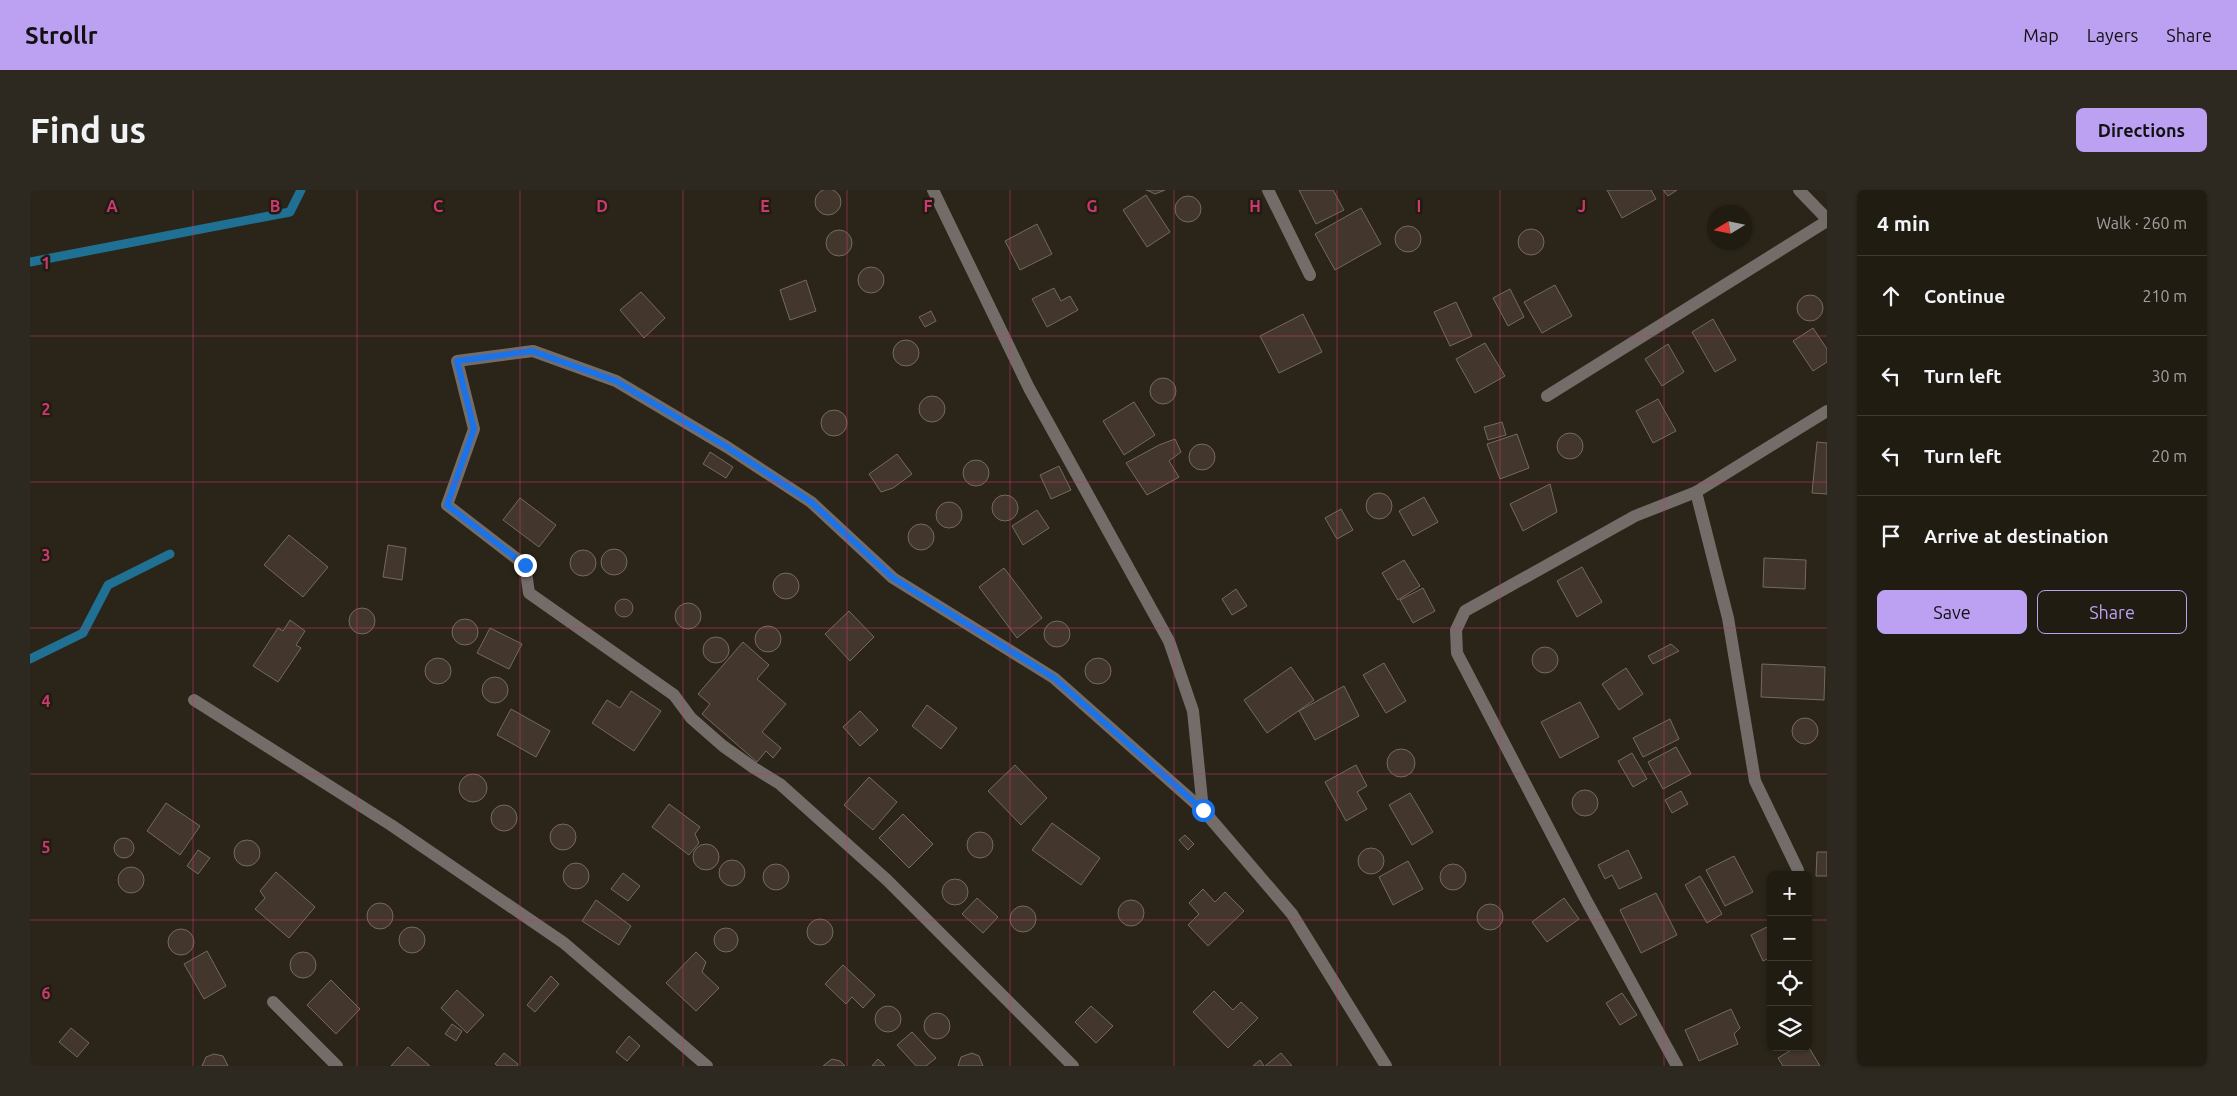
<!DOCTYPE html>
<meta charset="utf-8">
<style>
body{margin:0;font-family:Ubuntu,sans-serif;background:#2d2920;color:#f1f3f6}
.controls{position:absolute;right:15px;bottom:15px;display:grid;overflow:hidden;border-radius:8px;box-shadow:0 1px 4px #0004}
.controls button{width:45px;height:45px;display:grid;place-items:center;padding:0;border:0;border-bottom:1px solid #3d3a32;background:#201c12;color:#f1f3f6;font:25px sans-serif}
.compass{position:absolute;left:1677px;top:15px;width:45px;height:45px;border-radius:50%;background:#201c12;box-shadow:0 1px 4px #0004;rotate:260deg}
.stop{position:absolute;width:15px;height:15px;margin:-11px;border:4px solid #1a73e8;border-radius:50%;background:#fff}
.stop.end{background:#1a73e8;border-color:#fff;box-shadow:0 1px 5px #0008}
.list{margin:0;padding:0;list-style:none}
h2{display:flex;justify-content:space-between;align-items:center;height:65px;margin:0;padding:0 20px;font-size:21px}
h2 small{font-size:16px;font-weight:400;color:#a2a19f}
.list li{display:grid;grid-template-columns:32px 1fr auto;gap:15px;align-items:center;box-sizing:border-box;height:80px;padding:0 20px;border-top:1px solid #3d3a32}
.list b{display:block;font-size:19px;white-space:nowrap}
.list em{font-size:16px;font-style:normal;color:#a2a19f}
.actions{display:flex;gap:10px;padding:15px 20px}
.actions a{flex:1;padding:11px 0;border:1px solid #bca0f2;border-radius:8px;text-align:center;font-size:18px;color:#bca0f2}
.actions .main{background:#bca0f2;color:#111}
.icon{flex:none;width:28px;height:28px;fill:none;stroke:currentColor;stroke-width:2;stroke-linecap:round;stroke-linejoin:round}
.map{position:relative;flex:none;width:1797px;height:876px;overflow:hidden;border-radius:8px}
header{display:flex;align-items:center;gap:30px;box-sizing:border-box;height:70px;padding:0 25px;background:#bca0f2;color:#111}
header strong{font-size:24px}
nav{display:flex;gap:28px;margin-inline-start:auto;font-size:18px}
.intro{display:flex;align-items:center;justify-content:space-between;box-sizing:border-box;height:120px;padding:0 30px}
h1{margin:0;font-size:35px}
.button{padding:12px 22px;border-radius:8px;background:#bca0f2;color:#111;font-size:18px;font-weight:700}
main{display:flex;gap:30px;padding:0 30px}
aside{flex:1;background:#201c12;border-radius:8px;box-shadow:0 1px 4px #0004}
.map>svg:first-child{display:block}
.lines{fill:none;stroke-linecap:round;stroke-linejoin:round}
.stream{stroke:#207093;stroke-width:9}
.building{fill:#43372d;stroke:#76695e}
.minor{stroke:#746c69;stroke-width:12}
.route{stroke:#1a73e8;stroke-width:6}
.grid{fill:none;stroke:#ca3971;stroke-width:1;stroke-opacity:0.55}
.grid-label{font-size:16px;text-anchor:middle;font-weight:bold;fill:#ca3971;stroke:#211c0f;stroke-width:5;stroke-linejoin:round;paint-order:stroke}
</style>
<header>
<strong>Strollr</strong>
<nav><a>Map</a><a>Layers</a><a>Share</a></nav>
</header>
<div class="intro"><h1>Find us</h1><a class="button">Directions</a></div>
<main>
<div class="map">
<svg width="1797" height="876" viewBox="0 0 1797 876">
<rect width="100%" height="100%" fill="#2a2518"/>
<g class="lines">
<g class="stream">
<polyline points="0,72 260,22 271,0"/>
<polyline points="0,469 53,443 78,395 140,364"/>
</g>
</g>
<g class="building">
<circle cx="798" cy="12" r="13"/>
<polygon points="1117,0 1116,0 1135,0 1125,4"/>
<polygon points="1269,0 1303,0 1314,20 1286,34"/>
<polygon points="1577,0 1621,0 1626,9 1592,28"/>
<polygon points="1633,0 1647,0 1638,6"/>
<polygon points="1116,5 1140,42 1117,57 1093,20"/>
<circle cx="1158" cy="19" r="13"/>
<polygon points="1331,18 1351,54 1305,80 1285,44"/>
<polygon points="1007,34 1022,64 990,80 975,51"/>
<circle cx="1378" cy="49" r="13"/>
<circle cx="1501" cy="52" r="13"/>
<circle cx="809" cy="53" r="13"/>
<circle cx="841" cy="90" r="13"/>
<polygon points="776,90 786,121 760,130 750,100"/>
<polygon points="1525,95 1542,126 1512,143 1494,112"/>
<polygon points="1024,98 1031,111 1040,106 1048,120 1017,137 1002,109"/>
<polygon points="1480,99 1494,127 1478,136 1463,108"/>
<polygon points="611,102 635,128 614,148 590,120"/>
<circle cx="1780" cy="118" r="13"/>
<polygon points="1426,112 1442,146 1420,156 1404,122"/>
<polygon points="901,121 906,131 895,137 889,127"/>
<polygon points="1273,124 1292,162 1249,183 1230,146"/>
<polygon points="1683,129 1706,170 1685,182 1662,142"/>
<polygon points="1783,138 1797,159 1797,172 1783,181 1763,151"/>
<circle cx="876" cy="163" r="13"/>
<polygon points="1455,153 1475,186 1445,203 1426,169"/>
<polygon points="1638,154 1654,182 1632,196 1615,169"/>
<circle cx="1133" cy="201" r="13"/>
<circle cx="902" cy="219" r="13"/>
<polygon points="1628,209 1646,241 1623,253 1606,221"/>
<polygon points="1104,212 1125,245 1094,265 1073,231"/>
<circle cx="804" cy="233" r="13"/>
<polygon points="1472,232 1476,245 1458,250 1454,237"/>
<circle cx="1540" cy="256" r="13"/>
<polygon points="1487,244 1499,278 1470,289 1457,254"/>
<polygon points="1145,249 1151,262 1139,271 1149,287 1117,305 1096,273 1129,255"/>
<polygon points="1787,252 1797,253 1797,304 1782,303"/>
<circle cx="1172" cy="267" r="13"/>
<polygon points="680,262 703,277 696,288 673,274"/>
<polygon points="867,264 882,284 863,298 851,302 839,284"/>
<circle cx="946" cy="283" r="13"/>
<polygon points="1029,276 1041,300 1021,309 1010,285"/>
<polygon points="1520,294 1527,322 1493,341 1480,314"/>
<circle cx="1349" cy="316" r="13"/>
<circle cx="975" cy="318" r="13"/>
<polygon points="1394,307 1408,332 1383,346 1369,321"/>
<polygon points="490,308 526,335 509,357 473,330"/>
<circle cx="919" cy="325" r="13"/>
<polygon points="1311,319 1323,340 1307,349 1295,328"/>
<polygon points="1007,320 1019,338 993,355 982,336"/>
<circle cx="891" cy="347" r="13"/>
<polygon points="259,345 298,377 273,407 234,375"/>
<polygon points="358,355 376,358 372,390 353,387"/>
<circle cx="584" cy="372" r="13"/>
<circle cx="553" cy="373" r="13"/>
<polygon points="1734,368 1776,370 1775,399 1733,397"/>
<polygon points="1374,370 1390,396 1368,410 1352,383"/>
<polygon points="1552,377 1572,412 1547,427 1527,391"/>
<polygon points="974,378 1012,428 987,448 949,397"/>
<circle cx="756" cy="396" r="13"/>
<polygon points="1393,398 1405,421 1383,433 1370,410"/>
<polygon points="1206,399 1217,416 1202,425 1192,409"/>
<circle cx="594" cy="418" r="9"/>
<circle cx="658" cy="426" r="13"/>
<circle cx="332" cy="431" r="13"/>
<polygon points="819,421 844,447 820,471 795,444"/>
<circle cx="435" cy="442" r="13"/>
<polygon points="260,430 275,441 266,455 271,458 248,492 223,476 248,438 253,441"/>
<circle cx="1027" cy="444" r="13"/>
<circle cx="738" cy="449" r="13"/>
<polygon points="460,438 492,454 479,479 447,463"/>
<circle cx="686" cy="460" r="13"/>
<polygon points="713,452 739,475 727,489 756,514 732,542 751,558 743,568 736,561 727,572 672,524 680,514 668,504"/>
<polygon points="1641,454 1649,461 1623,474 1618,466"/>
<circle cx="1515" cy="470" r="13"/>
<circle cx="408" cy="481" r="13"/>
<circle cx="1068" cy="481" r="13"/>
<polygon points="1354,473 1376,511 1356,523 1333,485"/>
<polygon points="1732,474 1795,477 1794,510 1731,507"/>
<polygon points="1261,477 1284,510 1237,543 1214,510"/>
<polygon points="1596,478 1613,504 1589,520 1572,494"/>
<circle cx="465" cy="500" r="13"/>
<polygon points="1314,496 1329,526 1285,550 1269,521"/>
<polygon points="601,501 631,521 604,561 562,533 577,510 590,518"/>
<polygon points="1550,512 1569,547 1530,568 1511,532"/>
<polygon points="897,515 927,538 911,559 882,536"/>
<polygon points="481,519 520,541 506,567 467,545"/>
<polygon points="830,521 848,540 830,556 813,537"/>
<circle cx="1775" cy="541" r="13"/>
<polygon points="1640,529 1649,549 1613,567 1603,548"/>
<polygon points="1646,557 1661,584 1633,599 1618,572"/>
<circle cx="1371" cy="573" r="14"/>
<polygon points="1602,563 1617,589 1603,597 1588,571"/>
<polygon points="985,575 1017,608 991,635 958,601"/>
<polygon points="1326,575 1337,596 1327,602 1337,619 1316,631 1295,592"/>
<circle cx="443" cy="598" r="14"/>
<polygon points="839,587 867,612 843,640 814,615"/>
<circle cx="1555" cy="613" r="13"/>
<polygon points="1651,601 1658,614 1642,623 1635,610"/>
<polygon points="1380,603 1403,642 1382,655 1359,615"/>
<polygon points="136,613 170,636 150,665 117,641"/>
<polygon points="639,614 670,637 665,644 669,653 659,665 622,637"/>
<circle cx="474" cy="628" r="13"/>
<polygon points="873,624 903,654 879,678 849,648"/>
<polygon points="1022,633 1070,668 1051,695 1002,660"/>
<circle cx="533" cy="647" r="13"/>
<circle cx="950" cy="655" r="13"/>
<polygon points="1155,645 1164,654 1158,660 1149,650"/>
<circle cx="94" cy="658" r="10"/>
<circle cx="217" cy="663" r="13"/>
<circle cx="676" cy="667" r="13"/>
<circle cx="1341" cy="671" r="13"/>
<polygon points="168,660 180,668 168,684 157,676"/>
<polygon points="1598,660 1612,688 1589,699 1582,685 1575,689 1568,675"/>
<polygon points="1787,662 1797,662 1797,686 1786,686"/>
<polygon points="1704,666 1723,702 1695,716 1676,680"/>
<circle cx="702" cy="683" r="13"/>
<polygon points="1378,671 1393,699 1363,715 1349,687"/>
<circle cx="546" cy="686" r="13"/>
<circle cx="746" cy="687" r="13"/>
<circle cx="1423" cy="687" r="13"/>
<circle cx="101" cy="690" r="13"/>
<polygon points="246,682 285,717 259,748 225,719 235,708 230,701"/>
<polygon points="593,683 610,696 598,711 581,699"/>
<polygon points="1670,686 1692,724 1677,733 1655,695"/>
<circle cx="925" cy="702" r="13"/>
<polygon points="1173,699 1185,712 1195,702 1214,721 1178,756 1158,735 1169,724 1159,713"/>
<polygon points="1626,703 1647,745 1611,763 1590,720"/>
<polygon points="947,708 968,727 953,743 932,724"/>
<polygon points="1534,708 1549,729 1517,752 1502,732"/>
<circle cx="1101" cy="723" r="13"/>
<polygon points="566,710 601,736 589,755 552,731"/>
<circle cx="350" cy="726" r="13"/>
<circle cx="1460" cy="727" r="13"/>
<circle cx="993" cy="729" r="13"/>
<circle cx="790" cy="742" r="13"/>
<polygon points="1741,735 1741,767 1733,771 1721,745"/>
<circle cx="382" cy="750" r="13"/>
<circle cx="696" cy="750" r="12"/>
<circle cx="151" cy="752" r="13"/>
<polygon points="177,761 196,796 174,809 154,774"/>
<circle cx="273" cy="775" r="13"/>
<polygon points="666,762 676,772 672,782 689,798 666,821 636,793"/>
<polygon points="813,775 845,805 833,818 822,807 816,814 795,794"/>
<polygon points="521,786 529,794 505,822 497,815"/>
<polygon points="301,790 330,819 306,844 277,815"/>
<polygon points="427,800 454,825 437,843 411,818"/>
<polygon points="1184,801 1203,820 1211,812 1228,828 1198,858 1163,822"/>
<polygon points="1592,803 1607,825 1590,835 1576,813"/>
<circle cx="858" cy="829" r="13"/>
<polygon points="1061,816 1083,836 1066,853 1045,832"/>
<polygon points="1701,819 1710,838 1704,844 1708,854 1669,871 1655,840"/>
<circle cx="907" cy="836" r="13"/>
<polygon points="422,834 432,841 426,851 415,844"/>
<polygon points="41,838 59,853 47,867 29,852"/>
<polygon points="882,842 906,868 896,876 886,876 867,855"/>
<polygon points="599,846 610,856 597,871 586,862"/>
<polygon points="1778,856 1790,876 1753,876 1748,868 1766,857"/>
<polygon points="378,857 400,876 361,876"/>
<polygon points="474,863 488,874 487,876 468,876 465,874"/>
<polygon points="942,863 949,866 953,876 928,876 931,867"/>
<polygon points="1251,863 1262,876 1235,876"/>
<polygon points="184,864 193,866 198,876 172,876 176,867"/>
<polygon points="802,869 810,871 815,876 793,876"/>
<polygon points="848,869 855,876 842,876"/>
<polygon points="1230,870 1234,876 1223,876"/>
</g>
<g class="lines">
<g class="minor">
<polyline points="903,0 999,198 1139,451 1163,521 1173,620"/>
<polyline points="1238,0 1280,85"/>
<polyline points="1769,0 1797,29"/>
<polyline points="1517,206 1797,31"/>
<polyline points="1666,302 1698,428 1725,591 1768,680"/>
<polyline points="164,510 361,635 534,753 677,876"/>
<polyline points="243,812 307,876"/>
<polyline points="1043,876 857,690 750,594 724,578 693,556 661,528 644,505 499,403 495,375 417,315 444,239 427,171 503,161 586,191 697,257 781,312 863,388 1024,488 1173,620 1262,724 1356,876"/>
<polyline points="1647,876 1556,710 1427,463 1426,440 1435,421 1605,326 1666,302 1797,221"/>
</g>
</g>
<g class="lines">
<polyline class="route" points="495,375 417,315 444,239 427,171 502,161 586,191 697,257 781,312 863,388 1024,488 1173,620"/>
</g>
<path class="grid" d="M163 0V876M327 0V876M490 0V876M653 0V876M817 0V876M980 0V876M1144 0V876M1307 0V876M1470 0V876M1634 0V876M0 146H1797M0 292H1797M0 438H1797M0 584H1797M0 730H1741M1778 730H1797"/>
<g class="grid-label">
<text x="82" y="22">A</text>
<text x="245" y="22">B</text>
<text x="408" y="22">C</text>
<text x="572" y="22">D</text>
<text x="735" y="22">E</text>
<text x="898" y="22">F</text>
<text x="1062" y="22">G</text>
<text x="1225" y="22">H</text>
<text x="1389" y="22">I</text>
<text x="1552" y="22">J</text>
<text x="16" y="79">1</text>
<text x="16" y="225">2</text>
<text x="16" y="371">3</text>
<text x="16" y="517">4</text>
<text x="16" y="663">5</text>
<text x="16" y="809">6</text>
</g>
</svg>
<div class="controls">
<button>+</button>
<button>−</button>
<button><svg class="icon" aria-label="locate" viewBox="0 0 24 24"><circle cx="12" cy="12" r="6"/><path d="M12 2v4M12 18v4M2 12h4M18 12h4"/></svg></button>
<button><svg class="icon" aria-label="layers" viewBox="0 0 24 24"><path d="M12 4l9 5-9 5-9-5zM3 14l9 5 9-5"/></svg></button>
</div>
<svg class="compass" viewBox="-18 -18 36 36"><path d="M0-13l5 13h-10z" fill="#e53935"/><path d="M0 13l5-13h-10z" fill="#a2a19f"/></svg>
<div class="stop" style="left:1173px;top:620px"></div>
<div class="stop end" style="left:495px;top:375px"></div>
</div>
<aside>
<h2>4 min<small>Walk · 260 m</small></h2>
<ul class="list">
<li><svg class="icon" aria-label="ahead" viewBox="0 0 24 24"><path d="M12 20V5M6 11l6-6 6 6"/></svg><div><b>Continue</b></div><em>210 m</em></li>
<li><svg class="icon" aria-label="left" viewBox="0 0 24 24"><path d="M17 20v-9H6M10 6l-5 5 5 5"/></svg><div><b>Turn left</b></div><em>30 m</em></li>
<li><svg class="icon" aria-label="left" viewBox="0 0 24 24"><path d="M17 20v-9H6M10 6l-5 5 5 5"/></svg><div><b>Turn left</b></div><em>20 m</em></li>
<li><svg class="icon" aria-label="arrive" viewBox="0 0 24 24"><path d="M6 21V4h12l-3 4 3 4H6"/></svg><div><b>Arrive at destination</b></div></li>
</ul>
<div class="actions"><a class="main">Save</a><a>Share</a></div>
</aside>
</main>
